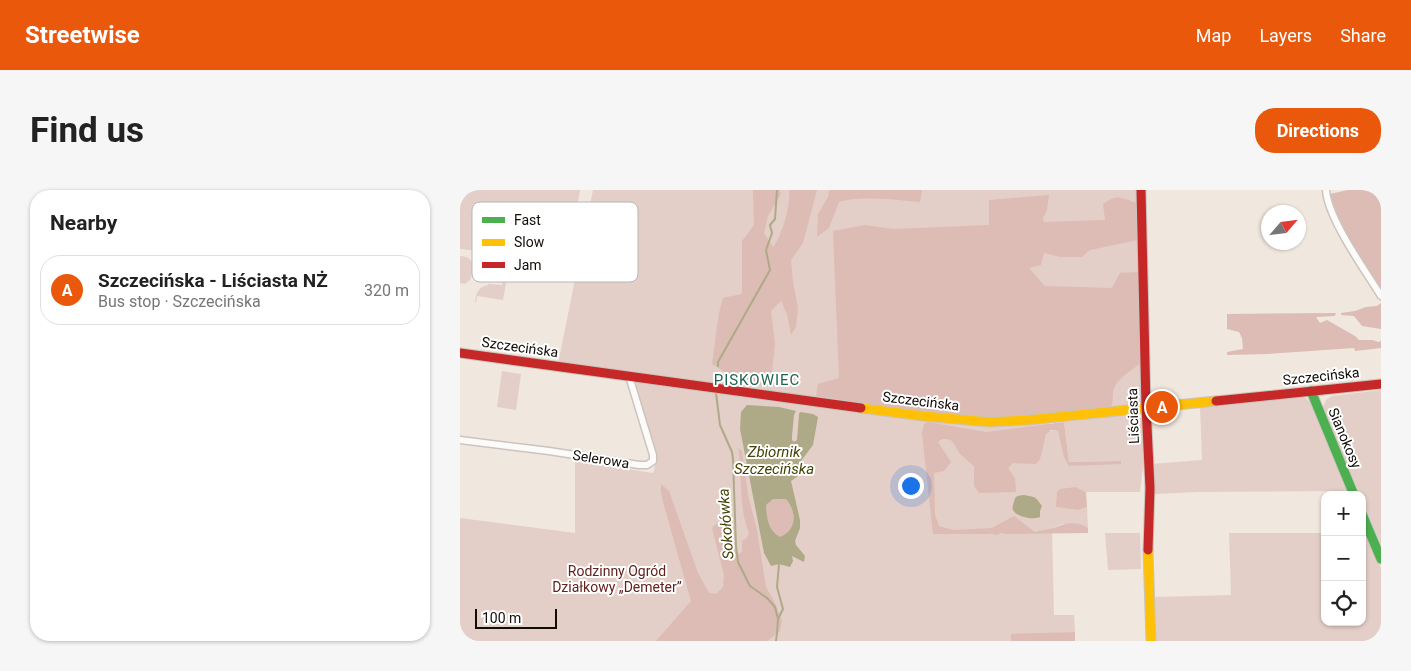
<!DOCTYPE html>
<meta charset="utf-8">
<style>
body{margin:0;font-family:Roboto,sans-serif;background:#f6f6f6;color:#222}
.controls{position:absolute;right:15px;bottom:15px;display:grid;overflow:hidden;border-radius:10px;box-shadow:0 1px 4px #0004}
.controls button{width:45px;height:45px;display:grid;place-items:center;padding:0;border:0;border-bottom:1px solid #e0e0e0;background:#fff;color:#222;font:25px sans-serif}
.compass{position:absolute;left:801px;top:15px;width:45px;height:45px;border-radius:50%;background:#fff;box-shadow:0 1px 4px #0004;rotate:62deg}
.scale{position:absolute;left:15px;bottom:12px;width:82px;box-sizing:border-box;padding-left:5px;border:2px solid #120c07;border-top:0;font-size:14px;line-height:18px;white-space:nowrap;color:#120c07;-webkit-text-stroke:4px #fff;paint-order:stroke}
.you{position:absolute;left:450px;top:295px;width:18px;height:18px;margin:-12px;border:4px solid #fff;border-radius:50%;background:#1a73e8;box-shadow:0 0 0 8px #1a73e833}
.badge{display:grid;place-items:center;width:32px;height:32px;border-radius:50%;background:#ea580c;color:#fff;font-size:16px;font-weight:700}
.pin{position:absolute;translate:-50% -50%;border:2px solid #fff;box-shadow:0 1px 5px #0006}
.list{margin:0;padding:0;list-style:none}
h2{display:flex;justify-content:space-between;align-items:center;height:65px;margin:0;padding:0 20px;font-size:21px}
h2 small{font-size:16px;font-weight:400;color:#767676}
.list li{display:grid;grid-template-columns:32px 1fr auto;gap:15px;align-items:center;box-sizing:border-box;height:70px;margin:0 10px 10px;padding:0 10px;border:1px solid #e0e0e0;border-radius:20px}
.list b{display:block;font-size:19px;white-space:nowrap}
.list p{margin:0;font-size:16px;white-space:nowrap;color:#767676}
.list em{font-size:16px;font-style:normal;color:#767676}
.icon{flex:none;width:28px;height:28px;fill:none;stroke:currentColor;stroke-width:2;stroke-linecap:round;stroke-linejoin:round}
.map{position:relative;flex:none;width:921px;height:451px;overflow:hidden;border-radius:20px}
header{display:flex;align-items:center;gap:30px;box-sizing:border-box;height:70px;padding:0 25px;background:#ea580c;color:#fff}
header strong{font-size:24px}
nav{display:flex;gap:28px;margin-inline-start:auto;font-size:18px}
.intro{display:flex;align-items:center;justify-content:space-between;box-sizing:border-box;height:120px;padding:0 30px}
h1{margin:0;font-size:35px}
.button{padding:12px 22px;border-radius:20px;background:#ea580c;color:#fff;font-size:18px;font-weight:700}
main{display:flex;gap:30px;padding:0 30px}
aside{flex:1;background:#fff;border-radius:20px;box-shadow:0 1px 4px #0004}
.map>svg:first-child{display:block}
.green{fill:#e4cec8}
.forest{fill:#dcbcb4}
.water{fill:#aeaa87;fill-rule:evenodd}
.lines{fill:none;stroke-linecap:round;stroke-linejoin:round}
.stream{stroke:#aeaa87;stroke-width:2}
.street-casing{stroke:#cbc4bd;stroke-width:9}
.fast-casing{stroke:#cbc4bd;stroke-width:11}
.slow-casing{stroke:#cbc4bd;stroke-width:11}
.jam-casing{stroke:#cbc4bd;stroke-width:11}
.street{stroke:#fdfbfa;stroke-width:6}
.fast{stroke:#4caf50;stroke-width:9}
.slow{stroke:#ffc107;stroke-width:9}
.jam{stroke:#c62828;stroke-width:9}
.labels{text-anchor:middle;stroke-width:4;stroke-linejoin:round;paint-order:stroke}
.street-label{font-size:14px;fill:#120c07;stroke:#fff}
.park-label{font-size:14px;fill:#62221e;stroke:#fff}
.neighbourhood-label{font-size:15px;letter-spacing:1px;fill:#1e654d;stroke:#fff}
.water-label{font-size:15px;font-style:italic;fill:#464307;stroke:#fff}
.key{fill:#fff;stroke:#b8b6b5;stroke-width:1}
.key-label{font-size:14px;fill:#120c07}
</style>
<header>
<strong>Streetwise</strong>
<nav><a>Map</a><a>Layers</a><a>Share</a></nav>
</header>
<div class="intro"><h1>Find us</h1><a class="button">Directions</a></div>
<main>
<aside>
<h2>Nearby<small></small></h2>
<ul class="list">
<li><span class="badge">A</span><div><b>Szczecińska - Liściasta NŻ</b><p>Bus stop · Szczecińska</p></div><em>320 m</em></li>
</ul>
</aside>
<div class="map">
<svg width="921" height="451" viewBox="0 0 921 451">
<rect width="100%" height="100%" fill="#f0e7de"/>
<g class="green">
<path d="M0 0H120L107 72 51 64 43 110 17 106 16 113 15 112C16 103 18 97 28 95V94L42 95 46 67 20 61 0 59Z"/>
<polygon points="133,0 679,0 681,216 589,226 589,241 598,241 610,276 661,271 609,272 604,232 664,225 682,228 684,268 680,302 626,302 616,297 597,302 597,317 618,320 627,317 628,338 618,334 602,334 592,338 594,425 614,425 615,442 595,443 595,451 0,451 0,328 115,343 115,271 193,283 197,269 170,183 98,174"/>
<path d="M0 66C16 67 14 78 10 90L5 94 0 93Z"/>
<polygon points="42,181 61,184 56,220 37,217"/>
<polygon points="921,200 921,354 902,310 902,305 900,305 863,217 866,210 872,206"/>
<polygon points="840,206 847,209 852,215 888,301 738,302 695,304 692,274 742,270 740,217"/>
<polygon points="645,343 680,343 681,379 648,380"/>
<polygon points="769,343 865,343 865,432 902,432 902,343 906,343 921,378 921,451 696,451 695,407 771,405"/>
</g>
<g class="forest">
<path d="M293 0H320L321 4 308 26 304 43 313 57C322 46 331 15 329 0H357L343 53 331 70 333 92 338 118 336 137 331 145 327 124 321 111 311 121 315 154 312 181 314 197 298 195 274 188 252 174C256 152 256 129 263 108L282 104V51L294 35Z"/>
<path d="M369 0H462L460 12C439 10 398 5 379 12L369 38 357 47 358 24 368 7Z"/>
<path d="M888 0H921V101C902 70 881 39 870 4Z"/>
<path d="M589 5 587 20 583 28 584 32 645 30 643 14C658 3 661 8 677 13L678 50 630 60 622 67H600L584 63 581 75 569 78 585 96 652 98 660 83 679 82 681 173C671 181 655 189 653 203 652 211 654 210 650 219L542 227H506L435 218 356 206 358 194 379 188 373 41 404 35 434 39 529 35V10Z"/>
<polygon points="921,113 921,139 902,136 894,126 881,125 881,123 895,121 906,117 917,116"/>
<polygon points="876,123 875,126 856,127 860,133 867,130 895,146 899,150 913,150 918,152 921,151 921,158 895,161 894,158 808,164 767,165 767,162 783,159 782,148 779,142 767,139 767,124"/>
<path d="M468 232 526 242 604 232 609 272 661 271V274L609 276 604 267 598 241 591 240 586 244 580 269 576 274 553 273 548 278 555 288 556 302 519 303 514 296V276L500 264 492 251C487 249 483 247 478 252L491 272 484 281 474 283 475 325 479 336 493 340 532 338 554 326 575 342C581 340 589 340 596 337 606 333 617 331 628 338V343L547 344 541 343 536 345 533 344H473L462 243 464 234Z"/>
<path d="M278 258 282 261 288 305 297 340 306 397 314 411 322 431 320 441 307 451H196L231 411 203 312 201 302V294L209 301 238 383 249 403 256 404 263 397 264 385 252 338 260 330 266 331 273 330 274 360 280 364 282 361V351L287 348 289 343C278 317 283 287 278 258Z"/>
<polygon points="616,297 626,302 627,317 618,320 596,317 597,302 600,299"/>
<path d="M313 309H326C337 322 337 340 320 348 308 339 307 329 306 315Z"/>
<polygon points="615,442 615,451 551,451 551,444"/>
</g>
<g class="water">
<path d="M287 215 319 217 336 221 334 225 332 246V250L334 252 337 250 339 224 340 222 353 224 358 227 353 255 341 271 338 286 331 291 340 330V338L335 351 336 355 345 366 344 372 332 366 333 371 330 377 319 374 311 376 304 363 280 239 281 222ZM313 309H326C337 322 337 340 320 347 308 340 307 329 306 315Z"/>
<path d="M563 305C576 307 575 306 582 316L580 321V327C574 330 556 327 553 320 552 317 553 315 554 312 555 306 557 306 563 305Z"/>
</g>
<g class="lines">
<g class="stream">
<polyline points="258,176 258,172 310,80 306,60 312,43 310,35 315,29 317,0"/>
<polyline points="256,203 260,235 272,262 273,269 276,357 278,372 290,396 307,408 315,417 318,429 317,443 316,451"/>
<polyline points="318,429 323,419 317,397 319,374"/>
</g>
<g class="street-casing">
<g id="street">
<path d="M866 0C868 29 905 80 921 106"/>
<polyline points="0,250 89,261 179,275 187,275 193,271 193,265 169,186"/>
</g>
</g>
<g class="fast-casing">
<g id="fast">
<polyline points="851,201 894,305"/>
<polyline points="902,324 921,369"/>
</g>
</g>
<g class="slow-casing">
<g id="slow">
<polyline points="401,218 463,226 529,232 568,230 756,211"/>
<polyline points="688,360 691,451"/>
</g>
</g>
<g class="jam-casing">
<g id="jam">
<polyline points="681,0 686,216 690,298 688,360"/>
<polyline points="0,163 401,218"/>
<polyline points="756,211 921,194"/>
</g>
</g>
<use href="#street" class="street"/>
<use href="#fast" class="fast"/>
<use href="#slow" class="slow"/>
<use href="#jam" class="jam"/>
</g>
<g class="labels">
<g class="street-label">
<text transform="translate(60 157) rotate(8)" y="5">Szczecińska</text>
<text transform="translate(861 186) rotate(-6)" y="5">Szczecińska</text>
<text transform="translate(461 211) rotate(7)" y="5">Szczecińska</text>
<text transform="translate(673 226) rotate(-92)" y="5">Liściasta</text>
<text transform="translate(885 248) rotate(67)" y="5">Sianokosy</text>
<text transform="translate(141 269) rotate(9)" y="5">Selerowa</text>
</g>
<g class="park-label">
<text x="157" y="386">Rodzinny Ogród<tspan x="157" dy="16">Działkowy „Demeter”</tspan></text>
</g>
<g class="neighbourhood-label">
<text x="297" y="195">PISKOWIEC</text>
</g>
<g class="water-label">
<text x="314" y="267">Zbiornik<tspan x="314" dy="17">Szczecińska</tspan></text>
<text transform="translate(266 334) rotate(-94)" y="5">Sokołówka</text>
</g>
</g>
<rect x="12" y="12" width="166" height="80" rx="8" class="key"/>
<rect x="22" y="27" width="23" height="6" fill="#4caf50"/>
<rect x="22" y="49" width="23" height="7" fill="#ffc107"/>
<rect x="22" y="72" width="23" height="6" fill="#c62828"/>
<g class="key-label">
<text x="54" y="35">Fast</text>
<text x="54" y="57">Slow</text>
<text x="54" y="80">Jam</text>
</g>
</svg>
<div class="controls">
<button>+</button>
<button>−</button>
<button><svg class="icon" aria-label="locate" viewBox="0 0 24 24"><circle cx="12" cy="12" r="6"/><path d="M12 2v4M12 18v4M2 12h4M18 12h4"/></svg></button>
</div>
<svg class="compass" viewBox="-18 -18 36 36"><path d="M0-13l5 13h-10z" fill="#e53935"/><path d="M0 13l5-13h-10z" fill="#767676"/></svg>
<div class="scale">100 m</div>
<div class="you"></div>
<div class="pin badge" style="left:702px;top:217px">A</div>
</div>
</main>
